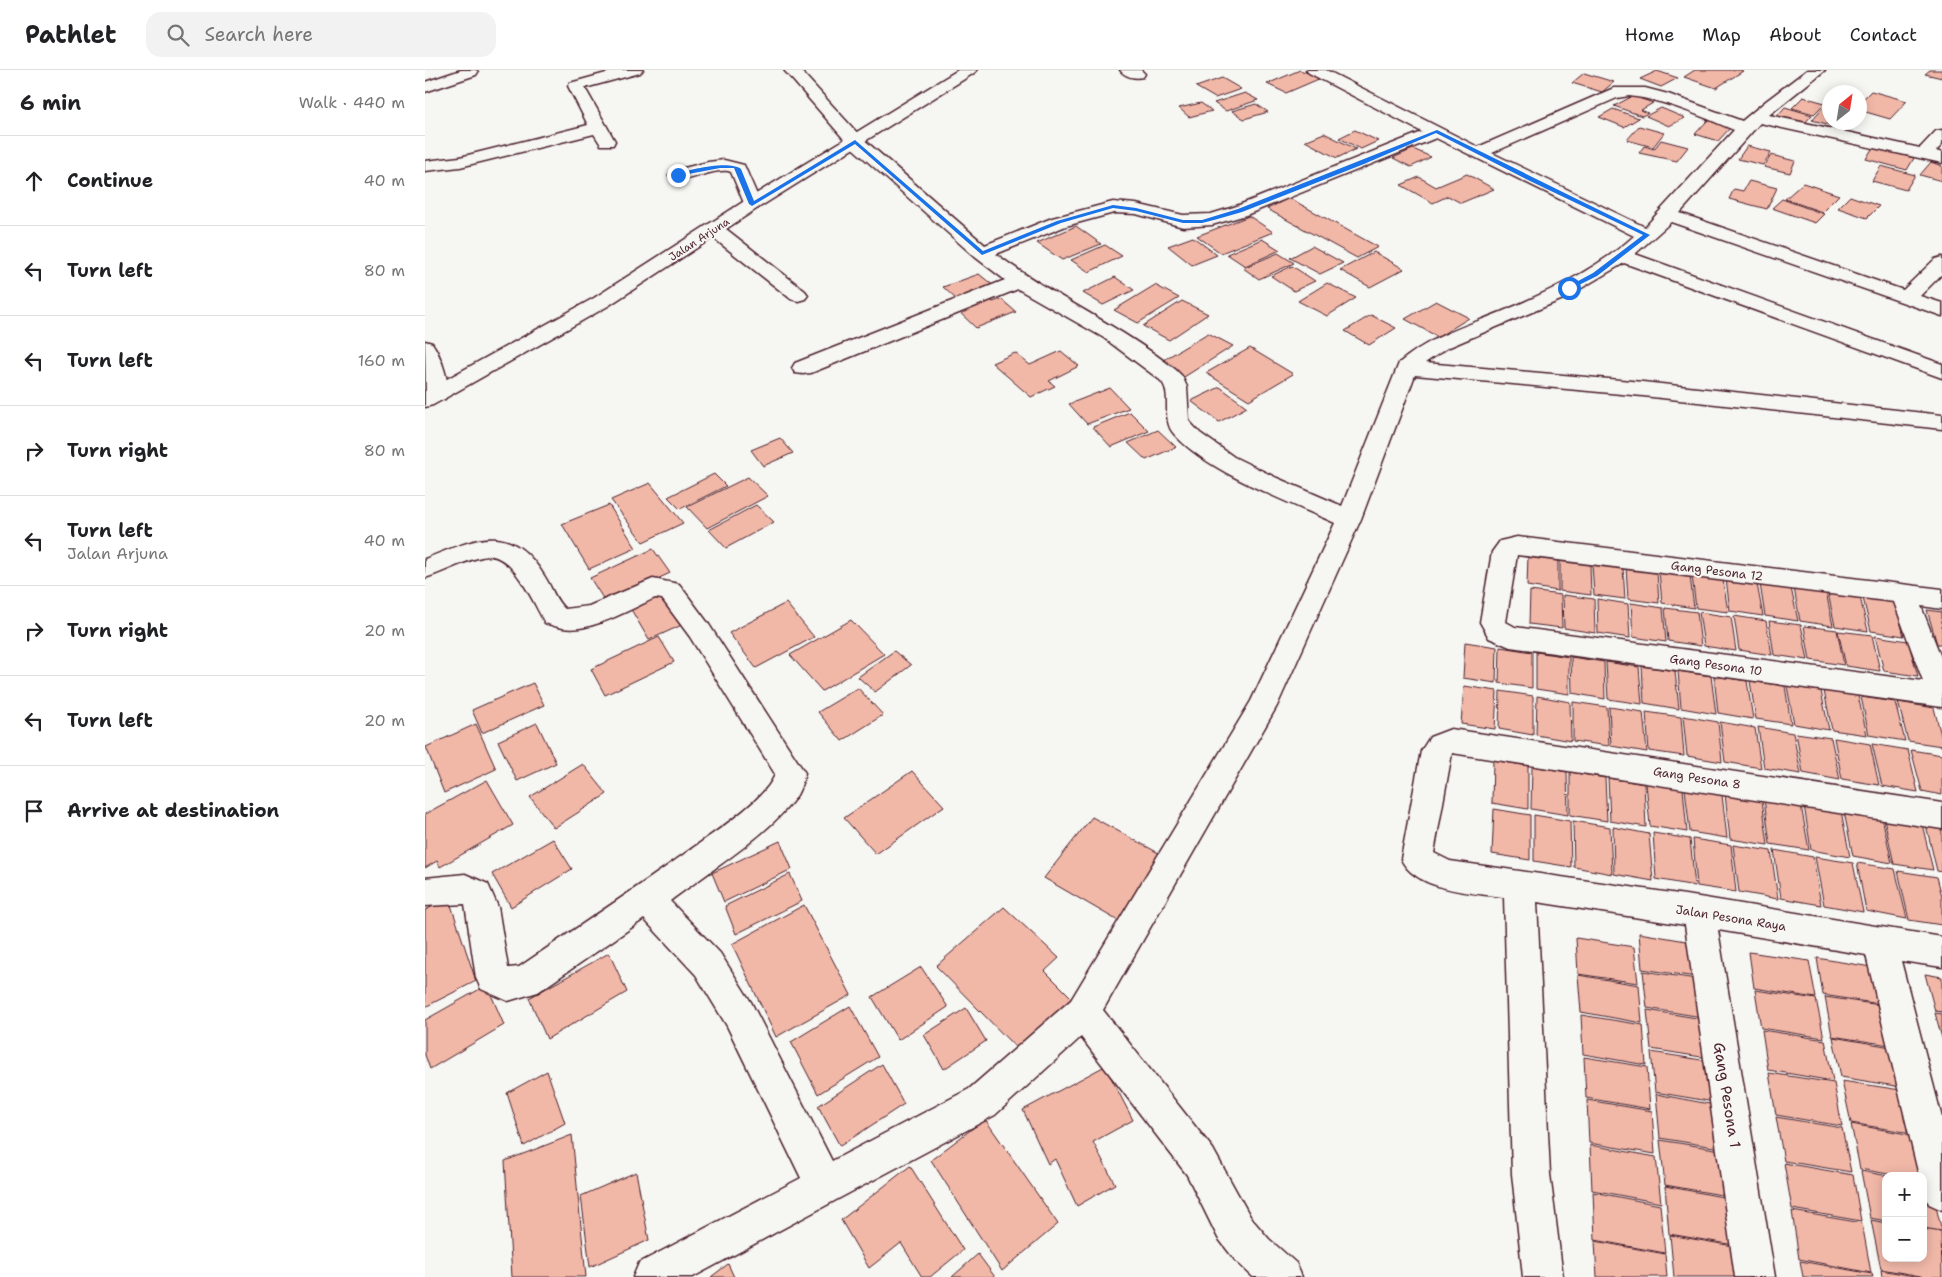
<!DOCTYPE html>
<meta charset="utf-8">
<style>
body{margin:0;font-family:"Shantell Sans",sans-serif;background:#f2f2f2;color:#202124}
.controls{position:absolute;right:15px;bottom:15px;display:grid;overflow:hidden;border-radius:10px;box-shadow:0 2px 12px #0003}
.controls button{width:45px;height:45px;display:grid;place-items:center;padding:0;border:0;border-bottom:1px solid #e0e0e0;background:#fff;color:#202124;font:25px sans-serif}
.compass{position:absolute;left:1397px;top:15px;width:45px;height:45px;border-radius:50%;background:#fff;box-shadow:0 2px 12px #0003;rotate:30deg}
.stop{position:absolute;width:15px;height:15px;margin:-11px;border:4px solid #1a73e8;border-radius:50%;background:#fff}
.stop.end{background:#1a73e8;border-color:#fff;box-shadow:0 1px 5px #0008}
.list{margin:0;padding:0;list-style:none}
h2{display:flex;justify-content:space-between;align-items:center;height:65px;margin:0;padding:0 20px;font-size:21px}
h2 small{font-size:16px;font-weight:400;color:#757577}
.list li{display:grid;grid-template-columns:32px 1fr auto;gap:15px;align-items:center;box-sizing:border-box;height:90px;padding:0 20px;border-top:1px solid #e0e0e0}
.list b{display:block;font-size:19px;white-space:nowrap}
.list p{margin:0;font-size:16px;white-space:nowrap;color:#757577}
.list em{font-size:16px;font-style:normal;color:#757577}
.icon{flex:none;width:28px;height:28px;fill:none;stroke:currentColor;stroke-width:2;stroke-linecap:round;stroke-linejoin:round}
.map{position:relative;flex:none;width:1517px;height:1207px;overflow:hidden}
header{display:flex;align-items:center;gap:30px;box-sizing:border-box;height:70px;padding:0 25px;background:#fff;border-bottom:1px solid #e0e0e0}
header strong{font-size:24px}
nav{display:flex;gap:28px;margin-inline-start:auto;font-size:18px}
.search{width:350px;height:45px;background:#f2f2f2;display:flex;align-items:center;gap:12px;box-sizing:border-box;padding:0 18px;border-radius:15px;color:#757577;font-size:19px}
main{display:flex}
aside{flex:1;background:#fff}
.map>svg:first-child{display:block}
.building{fill:#f1b8a8;stroke:#4a1f2b}
.lines{fill:none;stroke-linecap:round;stroke-linejoin:round}
.minor-casing{stroke:#4a1f2b;stroke-width:3}
.tertiary-casing{stroke:#4a1f2b;stroke-width:3}
.minor{fill:#f6f6f2;fill-rule:evenodd}
.tertiary{fill:#f6f6f2;fill-rule:evenodd}
.route{fill:#1a73e8}
.labels{text-anchor:middle;stroke-width:4;stroke-linejoin:round;paint-order:stroke}
.far-street-label{font-size:11px;fill:#4a1f2b;stroke:#f6f6f2}
.street-label{font-size:12px;fill:#4a1f2b;stroke:#f6f6f2}
.near-street-label{font-size:15px;fill:#4a1f2b;stroke:#f6f6f2}
</style>
<header>
<strong>Pathlet</strong>
<div class="search"><svg class="icon" aria-label="search" viewBox="0 0 24 24"><circle cx="10" cy="10" r="6"/><path d="M15 15l6 6"/></svg>Search here</div>
<nav><a>Home</a><a>Map</a><a>About</a><a>Contact</a></nav>
</header>
<main>
<aside>
<h2>6 min<small>Walk · 440 m</small></h2>
<ul class="list">
<li><svg class="icon" aria-label="ahead" viewBox="0 0 24 24"><path d="M12 20V5M6 11l6-6 6 6"/></svg><div><b>Continue</b></div><em>40 m</em></li>
<li><svg class="icon" aria-label="left" viewBox="0 0 24 24"><path d="M17 20v-9H6M10 6l-5 5 5 5"/></svg><div><b>Turn left</b></div><em>80 m</em></li>
<li><svg class="icon" aria-label="left" viewBox="0 0 24 24"><path d="M17 20v-9H6M10 6l-5 5 5 5"/></svg><div><b>Turn left</b></div><em>160 m</em></li>
<li><svg class="icon" aria-label="right" viewBox="0 0 24 24"><path d="M7 20v-9h11M14 6l5 5-5 5"/></svg><div><b>Turn right</b></div><em>80 m</em></li>
<li><svg class="icon" aria-label="left" viewBox="0 0 24 24"><path d="M17 20v-9H6M10 6l-5 5 5 5"/></svg><div><b>Turn left</b><p>Jalan Arjuna</p></div><em>40 m</em></li>
<li><svg class="icon" aria-label="right" viewBox="0 0 24 24"><path d="M7 20v-9h11M14 6l5 5-5 5"/></svg><div><b>Turn right</b></div><em>20 m</em></li>
<li><svg class="icon" aria-label="left" viewBox="0 0 24 24"><path d="M17 20v-9H6M10 6l-5 5 5 5"/></svg><div><b>Turn left</b></div><em>20 m</em></li>
<li><svg class="icon" aria-label="arrive" viewBox="0 0 24 24"><path d="M6 21V4h12l-3 4 3 4H6"/></svg><div><b>Arrive at destination</b></div></li>
</ul>
</aside>
<div class="map">
<svg width="1517" height="1207" viewBox="0 0 1517 1207">
<rect width="100%" height="100%" fill="#f6f6f2"/>
<filter id="ink" filterUnits="userSpaceOnUse"><feTurbulence type="fractalNoise" baseFrequency=".02" numOctaves="2"/><feDisplacementMap in="SourceGraphic" scale="10" xChannelSelector="R" yChannelSelector="G"/><feConvolveMatrix kernelMatrix="1 2 1 2 8 2 1 2 1" color-interpolation-filters="sRGB"/></filter>
<g filter="url(#ink)">
<g class="building">
<polygon points="875,0 896,8 861,23 842,14"/>
<polygon points="1270,0 1315,0 1318,1 1291,18 1259,7"/>
<polygon points="1505,0 1517,0 1517,8 1500,4"/>
<polygon points="1232,1 1253,8 1236,17 1215,9"/>
<polygon points="1159,3 1189,12 1177,22 1147,13"/>
<polygon points="797,8 816,19 790,28 771,17"/>
<polygon points="1446,21 1482,31 1465,49 1434,40 1434,33"/>
<polygon points="820,23 833,30 801,41 789,33"/>
<polygon points="1208,26 1228,33 1216,40 1223,43 1217,46 1189,36"/>
<polygon points="1378,27 1400,33 1389,44 1367,38"/>
<polygon points="776,33 787,41 764,47 754,38"/>
<polygon points="831,34 843,42 819,49 807,41"/>
<polygon points="1399,36 1404,37 1404,52 1412,52 1409,56 1387,50"/>
<polygon points="1360,37 1387,45 1379,54 1352,46"/>
<polygon points="1236,38 1260,48 1244,56 1221,46"/>
<polygon points="1188,39 1214,48 1199,57 1174,47"/>
<polygon points="1283,50 1306,57 1293,71 1270,64"/>
<polygon points="1214,56 1239,63 1228,77 1202,70"/>
<polygon points="930,60 953,71 936,79 914,68"/>
<polygon points="899,63 931,79 912,88 880,71"/>
<polygon points="1236,70 1263,77 1252,91 1214,83 1219,76 1229,79"/>
<polygon points="1322,76 1346,82 1338,95 1313,89"/>
<polygon points="1448,77 1489,88 1482,100 1441,89"/>
<polygon points="988,79 1006,87 986,97 968,88"/>
<polygon points="1346,85 1370,91 1365,103 1339,97"/>
<polygon points="1506,92 1517,96 1517,111 1495,105"/>
<polygon points="1456,96 1490,105 1481,120 1447,111"/>
<polygon points="1042,104 1069,119 1036,133 1023,126 1008,133 976,115 994,107 1011,117"/>
<polygon points="1324,111 1352,118 1342,139 1304,129 1309,119 1318,121"/>
<polygon points="1378,113 1414,125 1397,142 1360,129"/>
<polygon points="1425,126 1454,136 1442,148 1413,138"/>
<polygon points="864,128 953,177 932,188 842,139"/>
<polygon points="1357,129 1399,144 1390,153 1347,138"/>
<polygon points="824,146 848,162 796,183 772,166"/>
<polygon points="651,156 676,174 637,190 612,173"/>
<polygon points="768,167 792,185 767,195 743,176"/>
<polygon points="837,169 855,180 820,196 802,184"/>
<polygon points="680,175 697,186 664,202 646,190"/>
<polygon points="887,176 918,193 895,204 865,188"/>
<polygon points="949,182 979,199 945,217 915,200"/>
<polygon points="853,183 869,193 834,209 818,198"/>
<polygon points="867,196 890,211 869,221 846,206"/>
<polygon points="554,204 570,217 533,231 518,217"/>
<polygon points="690,207 709,220 678,235 658,223"/>
<polygon points="902,213 931,228 902,246 873,231"/>
<polygon points="730,215 754,228 713,253 689,240"/>
<polygon points="561,226 568,232 576,229 591,242 551,258 530,238"/>
<polygon points="757,231 783,244 744,270 718,256"/>
<polygon points="1011,231 1044,248 1013,267 980,249"/>
<polygon points="946,245 971,258 944,275 920,261"/>
<polygon points="783,263 808,276 759,307 735,292"/>
<polygon points="825,278 868,304 824,330 781,303"/>
<polygon points="636,281 654,296 624,311 630,316 606,327 567,293 590,283 605,295"/>
<polygon points="795,317 822,337 794,352 766,331"/>
<polygon points="685,318 704,338 662,354 644,334"/>
<polygon points="705,342 724,361 686,377 668,357"/>
<polygon points="733,360 751,377 721,390 703,373"/>
<polygon points="355,368 368,383 338,396 326,380"/>
<polygon points="289,404 301,416 255,439 243,427"/>
<polygon points="323,407 343,426 282,458 262,437"/>
<polygon points="225,413 258,453 218,472 186,430"/>
<polygon points="184,435 211,478 164,499 137,454"/>
<polygon points="331,435 349,452 301,478 284,460"/>
<polygon points="228,479 245,503 181,533 165,508"/>
<polygon points="1103,485 1133,489 1133,521 1102,516"/>
<polygon points="1135,489 1165,494 1166,525 1135,521"/>
<polygon points="1167,494 1198,498 1200,529 1169,525"/>
<polygon points="1201,497 1232,502 1234,533 1203,529"/>
<polygon points="1234,501 1265,506 1269,538 1237,533"/>
<polygon points="1267,506 1298,510 1303,542 1271,538"/>
<polygon points="1301,509 1332,514 1338,546 1305,541"/>
<polygon points="1335,514 1366,518 1373,551 1340,546"/>
<polygon points="1369,518 1401,522 1408,556 1375,551"/>
<polygon points="239,520 259,554 224,570 204,536"/>
<polygon points="1105,521 1136,525 1137,558 1104,554"/>
<polygon points="1403,523 1435,527 1443,561 1410,556"/>
<polygon points="1138,525 1169,529 1170,563 1139,558"/>
<polygon points="1438,528 1470,532 1479,566 1446,561"/>
<polygon points="1172,529 1203,534 1205,568 1173,563"/>
<polygon points="361,533 389,567 331,598 304,563"/>
<polygon points="1206,533 1238,538 1241,572 1208,567"/>
<polygon points="1240,538 1272,542 1276,576 1243,571"/>
<polygon points="1502,540 1517,542 1517,574 1512,574"/>
<polygon points="1274,542 1306,547 1311,581 1279,576"/>
<polygon points="1309,546 1341,551 1347,585 1314,580"/>
<polygon points="426,550 459,584 397,621 365,585"/>
<polygon points="1344,551 1376,555 1383,590 1349,585"/>
<polygon points="1379,556 1412,560 1419,595 1385,590"/>
<polygon points="1413,561 1447,565 1455,601 1421,596"/>
<polygon points="1450,566 1483,571 1493,606 1459,601"/>
<polygon points="234,567 249,592 180,625 166,599"/>
<polygon points="1040,572 1072,577 1071,613 1038,608"/>
<polygon points="1075,577 1107,582 1107,618 1074,613"/>
<polygon points="469,581 486,595 450,622 433,607"/>
<polygon points="1111,582 1144,587 1144,624 1111,619"/>
<polygon points="1146,587 1179,592 1180,629 1147,623"/>
<polygon points="1181,592 1214,597 1217,634 1183,629"/>
<polygon points="1217,596 1250,601 1254,639 1219,633"/>
<polygon points="1253,601 1286,606 1291,644 1256,638"/>
<polygon points="1289,606 1322,611 1328,649 1293,643"/>
<polygon points="1325,611 1360,616 1366,654 1331,649"/>
<polygon points="108,613 119,635 57,663 47,640"/>
<polygon points="1039,616 1072,621 1070,659 1036,654"/>
<polygon points="1362,616 1396,621 1404,660 1369,654"/>
<polygon points="433,618 458,645 417,671 393,642"/>
<polygon points="1075,621 1108,626 1108,665 1074,659"/>
<polygon points="1399,621 1433,626 1442,665 1407,660"/>
<polygon points="1112,626 1145,632 1146,671 1111,665"/>
<polygon points="1436,627 1470,632 1480,671 1444,665"/>
<polygon points="1148,632 1182,637 1184,676 1148,671"/>
<polygon points="1473,632 1509,638 1517,669 1517,676 1483,671"/>
<polygon points="1184,637 1218,642 1222,682 1186,676"/>
<polygon points="1221,642 1256,647 1259,686 1224,681"/>
<polygon points="1258,646 1293,652 1297,692 1262,686"/>
<polygon points="1295,652 1330,658 1336,698 1300,692"/>
<polygon points="112,653 131,693 92,711 73,671"/>
<polygon points="51,654 71,699 19,723 1,677"/>
<polygon points="1333,657 1368,663 1376,704 1339,698"/>
<polygon points="1371,663 1406,668 1415,710 1378,703"/>
<polygon points="1409,668 1445,674 1454,715 1417,709"/>
<polygon points="1447,674 1483,680 1493,722 1457,716"/>
<polygon points="1486,680 1517,685 1517,725 1497,721"/>
<polygon points="1068,690 1103,696 1103,739 1067,733"/>
<polygon points="158,694 182,724 129,758 105,727"/>
<polygon points="1107,696 1142,702 1143,745 1106,739"/>
<polygon points="487,701 519,736 451,784 419,748"/>
<polygon points="1145,702 1180,708 1182,751 1145,745"/>
<polygon points="1183,708 1219,714 1221,757 1185,751"/>
<polygon points="62,710 88,755 15,797 12,791 0,798 0,744"/>
<polygon points="1221,713 1258,719 1262,762 1225,756"/>
<polygon points="1260,719 1297,725 1302,768 1265,762"/>
<polygon points="1300,724 1337,730 1343,775 1305,769"/>
<polygon points="1339,729 1376,735 1384,780 1345,774"/>
<polygon points="1379,735 1416,741 1425,787 1386,780"/>
<polygon points="1069,739 1105,745 1105,790 1067,784"/>
<polygon points="1419,742 1457,747 1467,793 1428,786"/>
<polygon points="1109,745 1145,751 1146,797 1109,791"/>
<polygon points="667,747 741,787 695,852 619,808"/>
<polygon points="1459,748 1497,754 1508,800 1469,794"/>
<polygon points="1148,751 1185,757 1187,804 1149,797"/>
<polygon points="1501,755 1517,757 1517,802 1512,801"/>
<polygon points="1188,757 1224,764 1228,811 1189,804"/>
<polygon points="1228,763 1265,769 1270,816 1231,809"/>
<polygon points="128,769 147,799 86,837 67,804"/>
<polygon points="1268,769 1306,775 1311,822 1272,816"/>
<polygon points="355,771 367,799 299,832 287,803"/>
<polygon points="1308,775 1346,781 1353,829 1314,822"/>
<polygon points="1349,780 1388,787 1396,835 1356,828"/>
<polygon points="1390,787 1428,793 1438,842 1399,835"/>
<polygon points="1432,793 1470,799 1482,849 1441,841"/>
<polygon points="1473,801 1512,807 1517,826 1517,855 1484,850"/>
<polygon points="365,804 377,831 311,864 300,836"/>
<polygon points="24,829 51,911 0,937 0,840"/>
<polygon points="379,835 426,925 351,967 307,874"/>
<polygon points="579,837 634,888 620,901 653,934 599,986 511,896"/>
<polygon points="1214,863 1273,873 1278,908 1217,899"/>
<polygon points="1151,868 1209,877 1213,913 1153,904"/>
<polygon points="1324,882 1384,891 1391,928 1329,918"/>
<polygon points="184,883 202,922 122,969 104,928"/>
<polygon points="1392,888 1452,898 1461,935 1398,925"/>
<polygon points="496,897 523,937 473,970 447,927"/>
<polygon points="1218,901 1278,910 1283,948 1222,938"/>
<polygon points="1500,904 1517,907 1517,942 1510,941"/>
<polygon points="1153,905 1214,915 1217,953 1156,942"/>
<polygon points="62,915 79,955 5,999 0,985 0,950"/>
<polygon points="1330,920 1391,929 1399,968 1336,958"/>
<polygon points="1400,927 1462,936 1471,976 1407,966"/>
<polygon points="425,936 453,987 393,1024 366,972"/>
<polygon points="541,938 561,971 519,999 499,965"/>
<polygon points="1222,940 1284,950 1289,989 1226,979"/>
<polygon points="1510,943 1517,944 1517,968"/>
<polygon points="1156,945 1218,955 1221,995 1158,984"/>
<polygon points="1337,960 1400,970 1408,1011 1343,1000"/>
<polygon points="1408,967 1472,978 1482,1018 1416,1007"/>
<polygon points="1226,982 1289,992 1295,1033 1230,1022"/>
<polygon points="1159,987 1222,997 1225,1039 1161,1028"/>
<polygon points="457,994 479,1034 415,1076 393,1036"/>
<polygon points="680,996 708,1050 668,1072 690,1114 652,1136 630,1089 623,1094 598,1040"/>
<polygon points="122,1001 140,1053 99,1076 82,1023"/>
<polygon points="1344,1003 1409,1013 1417,1056 1351,1045"/>
<polygon points="1417,1011 1482,1021 1492,1064 1426,1053"/>
<polygon points="1231,1024 1295,1036 1301,1079 1235,1068"/>
<polygon points="1162,1030 1227,1041 1230,1084 1164,1073"/>
<polygon points="1351,1047 1417,1058 1426,1102 1359,1091"/>
<polygon points="560,1049 633,1154 577,1201 506,1090"/>
<polygon points="1426,1054 1493,1066 1504,1111 1498,1106 1474,1106 1435,1099"/>
<polygon points="147,1065 161,1207 87,1207 80,1091"/>
<polygon points="1235,1070 1302,1081 1308,1127 1240,1115"/>
<polygon points="1165,1075 1231,1087 1236,1133 1167,1120"/>
<polygon points="1359,1093 1428,1105 1436,1151 1367,1139"/>
<polygon points="485,1096 538,1180 505,1207 497,1207 476,1173 444,1198 416,1150"/>
<polygon points="1436,1101 1463,1106 1461,1106 1461,1151 1445,1148"/>
<polygon points="211,1102 224,1170 165,1197 156,1126"/>
<polygon points="1498,1112 1505,1113 1517,1161 1498,1158"/>
<polygon points="1240,1116 1308,1129 1315,1176 1244,1164"/>
<polygon points="1168,1122 1235,1135 1240,1183 1170,1170"/>
<polygon points="1367,1141 1437,1153 1446,1203 1374,1189"/>
<polygon points="1446,1150 1461,1153 1461,1188 1498,1188 1498,1159 1516,1162 1517,1207 1501,1207 1456,1199"/>
<polygon points="1245,1165 1314,1177 1318,1207 1249,1207"/>
<polygon points="1170,1171 1240,1184 1242,1207 1172,1207"/>
<polygon points="553,1184 570,1207 527,1207"/>
<polygon points="1375,1191 1447,1204 1448,1207 1378,1207"/>
<polygon points="303,1194 309,1207 286,1207"/>
<polygon points="1456,1200 1495,1207 1457,1207"/>
</g>
<g class="lines">
<g class="minor-casing">
<g id="minor">
<polygon points="36,0 51,0 53,2 51,5 0,22 0,12"/>
<polygon points="192,0 218,0 215,3 160,18 190,71 188,75 176,75 169,64 35,97 0,101 0,91 35,87 163,55 143,16 145,13"/>
<path d="M359 0H375L436 67 560 175 627 148 688 132 711 134 758 145 786 144 809 137 997 62 884 3 881 0H901L1053 77 1189 18H1220L1243 24 1317 51 1341 31 1382 0H1400L1344 45 1495 78 1511 61 1517 60V75L1511 81 1517 83V93L1335 53 1255 143 1478 220 1510 189 1517 187V204L1495 226 1517 233V246L1246 152 1210 184 1517 294V308L1199 193 1138 229 1022 278 1000 293 1218 312 1517 345V359L1218 326 990 305 936 449 852 636 678 940 788 1079 826 1148 844 1169 871 1193 877 1207H828L810 1190 793 1168 762 1105 656 967 570 1045 413 1129 268 1207H208L214 1193 376 1108 302 956 271 905 219 849 113 922 83 931 56 919 51 908 40 834 0 836V808L40 804 63 814 73 837 83 898 94 897C151 858 209 820 265 780 287 764 342 729 350 704L265 567 237 529 230 528C206 539 165 563 138 558 132 557 126 555 120 553 109 534 88 483 62 486 41 489 20 502 0 508V489C52 468 85 450 120 507 126 516 131 532 140 539L164 536 228 509 254 514 283 553 380 703C378 710 376 718 372 725 348 762 282 803 245 831L295 883 326 932 407 1091 544 1019 646 930 826 631 910 453C862 431 784 403 749 364 735 349 749 323 735 310L679 268 593 219 386 303 378 304 370 303 367 298 370 293 580 210 550 187 424 75ZM1204 26C1241 30 1275 46 1309 60L1220 157 1067 83 1192 28ZM1011 68 1209 166C1171 200 1123 222 1076 242 1039 257 1006 266 974 293L917 436 852 408 809 387 775 363 764 351 762 317 757 306 751 300C695 255 628 227 571 184L641 156 689 143 711 144 758 157 787 155 821 145Z"/>
<path d="M695 0H716L720 4 718 7C710 9 700 7 695 0Z"/>
<path d="M299 90 319 95 336 134 333 138 327 139 321 138 306 102 303 101C284 99 265 113 247 109L244 105 247 101 283 92Z"/>
<polygon points="289,153 296,155 380,221 383,225 380,229 373,231 366,229 282,163 280,159 282,155"/>
<path d="M0 271 7 273C15 284 28 317 20 329L12 331 4 329 1 324Z"/>
<path d="M1092 467 1517 519V539L1496 536 1517 590V637L1085 577 1064 568 1055 552 1067 482 1075 471ZM1092 485 1469 532 1498 611 1090 557 1081 552Z"/>
<path d="M1026 659 1517 733V759L1027 683 1009 783 1025 791 1274 827 1517 867V897L1476 891 1517 1048V1140L1504 1134 1498 1121V1106H1494L1441 885 1293 860 1350 1207H1310L1260 855 1112 832 1125 1104 1138 1207H1098L1087 1104 1079 827C1049 823 991 821 976 789L996 681 1005 667Z"/>
</g>
</g>
<g class="tertiary-casing">
<polygon id="tertiary" points="533,0 552,0 549,3 333,138 183,236 8,335 0,337 0,321 169,228 321,130"/>
</g>
<use href="#minor" class="minor"/>
<use href="#tertiary" class="tertiary"/>
</g>
</g>
<path class="route" d="M1012 60 1225 165 1172 206 1146 219H1142V217L1168 203 1218 165 1105 111 1011 63 939 94 817 142 789 150 777 153H758L711 141 688 138 636 153 557 185 430 74 327 136 324 134 309 98H295L253 106 251 105C263 99 305 90 316 99L329 131 430 70 558 181 632 151 688 135 711 138 758 150H777L813 139Z"/>
<g class="labels">
<g class="far-street-label">
<text transform="translate(274 169) rotate(-33)" y="4">Jalan Arjuna</text>
</g>
<g class="street-label">
<text transform="translate(1292 501) rotate(7)" y="4">Gang Pesona 12</text>
<text transform="translate(1291 595) rotate(8)" y="4">Gang Pesona 10</text>
<text transform="translate(1272 708) rotate(9)" y="4">Gang Pesona 8</text>
<text transform="translate(1306 848) rotate(9)" y="4">Jalan Pesona Raya</text>
</g>
<g class="near-street-label">
<text transform="translate(1302 1025) rotate(81)" y="5">Gang Pesona 1</text>
</g>
</g>
</svg>
<div class="controls">
<button>+</button>
<button>−</button>
</div>
<svg class="compass" viewBox="-18 -18 36 36"><path d="M0-13l5 13h-10z" fill="#e53935"/><path d="M0 13l5-13h-10z" fill="#757577"/></svg>
<div class="stop" style="left:1144px;top:218px"></div>
<div class="stop end" style="left:253px;top:105px"></div>
</div>
</main>
